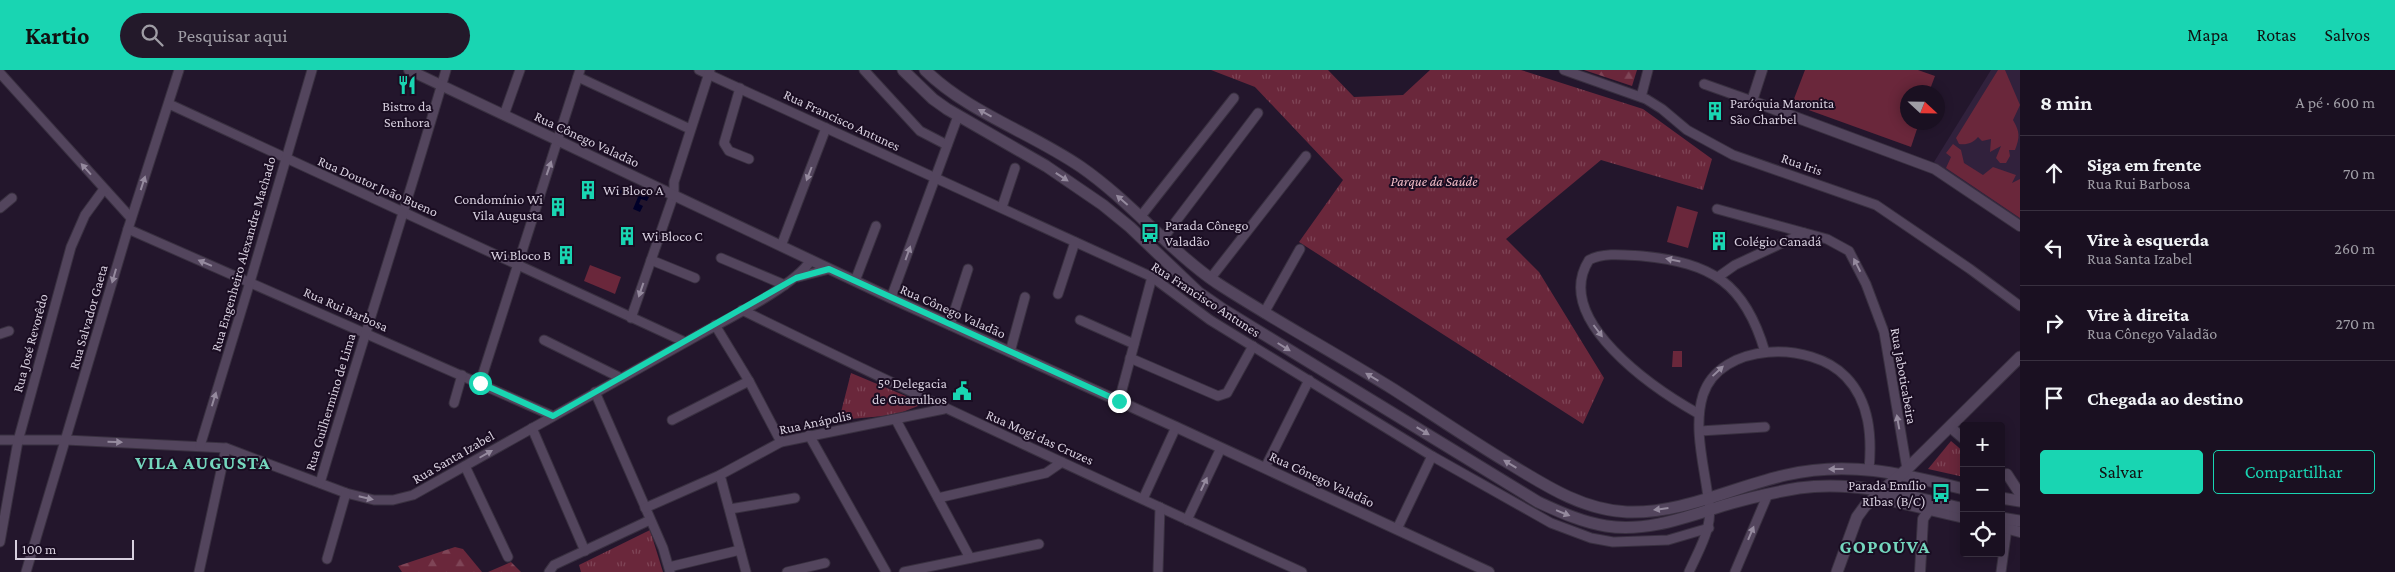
<!DOCTYPE html>
<html lang="pt">
<meta charset="utf-8">
<style>
body{margin:0;font-family:"Crimson Pro",serif;background:#23192a;color:#f1f3f6}
.controls{position:absolute;right:15px;bottom:15px;display:grid;overflow:hidden;border-radius:5px;box-shadow:0 2px 12px #0003}
.controls button{width:45px;height:45px;display:grid;place-items:center;padding:0;border:0;border-bottom:1px solid #38303f;background:#1a1021;color:#f1f3f6;font:25px sans-serif}
.compass{position:absolute;left:1900px;top:15px;width:45px;height:45px;border-radius:50%;background:#1a1021;box-shadow:0 2px 12px #0003;rotate:112deg}
.scale{position:absolute;left:15px;bottom:12px;width:119px;box-sizing:border-box;padding-left:5px;border:2px solid #d7cfde;border-top:0;font-size:14px;line-height:18px;white-space:nowrap;color:#d7cfde;-webkit-text-stroke:4px #1a0d22;paint-order:stroke}
.stop{position:absolute;width:15px;height:15px;margin:-11px;border:4px solid #19d5b2;border-radius:50%;background:#fff}
.stop.end{background:#19d5b2;border-color:#fff;box-shadow:0 1px 5px #0008}
.list{margin:0;padding:0;list-style:none}
h2{display:flex;justify-content:space-between;align-items:center;height:65px;margin:0;padding:0 20px;font-size:21px}
h2 small{font-size:16px;font-weight:400;color:#9f9da5}
.list li{display:grid;grid-template-columns:32px 1fr auto;gap:15px;align-items:center;box-sizing:border-box;height:75px;padding:0 20px;border-top:1px solid #38303f}
.list b{display:block;font-size:19px;white-space:nowrap}
.list p{margin:0;font-size:16px;white-space:nowrap;color:#9f9da5}
.list em{font-size:16px;font-style:normal;color:#9f9da5}
.actions{display:flex;gap:10px;padding:15px 20px}
.actions a{flex:1;padding:11px 0;border:1px solid #19d5b2;border-radius:5px;text-align:center;font-size:18px;color:#19d5b2}
.actions .main{background:#19d5b2;color:#111}
.icon{flex:none;width:28px;height:28px;fill:none;stroke:currentColor;stroke-width:2;stroke-linecap:round;stroke-linejoin:round}
.map{position:relative;flex:none;width:2020px;height:502px;overflow:hidden}
header{display:flex;align-items:center;gap:30px;box-sizing:border-box;height:70px;padding:0 25px;background:#19d5b2;color:#111}
header strong{font-size:24px}
nav{display:flex;gap:28px;margin-inline-start:auto;font-size:18px}
.search{width:350px;height:45px;background:#23192a;display:flex;align-items:center;gap:12px;box-sizing:border-box;padding:0 18px;border-radius:28px;color:#9f9da5;font-size:19px}
main{display:flex}
aside{flex:1;background:#1a1021}
.map>svg:first-child{display:block}
.built{fill:#31213c}
.green{fill:#6a273b}
.forest{fill:url(#forest-firs)}
.park{fill:url(#park-tufts)}
.water{fill:#000029}
.lines{fill:none;stroke-linecap:round;stroke-linejoin:round}
.minor-casing{stroke:#393040;stroke-width:11}
.tertiary-casing{stroke:#393040;stroke-width:12}
.secondary-casing{stroke:#393040;stroke-width:13}
.minor{stroke:#53455d;stroke-width:9}
.tertiary{stroke:#53455d;stroke-width:10}
.secondary{stroke:#53455d;stroke-width:11}
.oneway{fill:#958a9e}
.route{stroke:#19d5b2;stroke-width:6}
.labels{text-anchor:middle;stroke-width:4;stroke-linejoin:round;paint-order:stroke}
.poi-label{font-size:14px;fill:#d7cfde;stroke:#1a0d22;text-anchor:start}
.street-label{font-size:14px;fill:#d7cfde;stroke:#1a0d22}
.park-label{font-size:14px;font-style:italic;fill:#f0bbc6;stroke:#1a0d22}
.district-label{font-size:19px;font-weight:bold;letter-spacing:1px;fill:#74d6bd;stroke:#1a0d22}
</style>
<header>
<strong>Kartio</strong>
<div class="search"><svg class="icon" aria-label="search" viewBox="0 0 24 24"><circle cx="10" cy="10" r="6"/><path d="M15 15l6 6"/></svg>Pesquisar aqui</div>
<nav><a>Mapa</a><a>Rotas</a><a>Salvos</a></nav>
</header>
<main>
<div class="map">
<svg width="2020" height="502" viewBox="0 0 2020 502">
<defs>
<pattern id="forest-firs" width="22" height="20" patternUnits="userSpaceOnUse" patternTransform="scale(1.25)"><rect width="22" height="20" fill="#6a273b"/><path d="M5 1l3.5 6h-7zM16 11l3.5 6h-7z" fill="#7f4557"/></pattern>
<pattern id="park-tufts" width="24" height="20" patternUnits="userSpaceOnUse" patternTransform="scale(1.25)"><rect width="24" height="20" fill="#6a273b"/><path d="M3 7l-1-3M5 7V3M7 7l1-3M15 17l-1-3M17 17v-4M19 17l1-3" fill="none" stroke="#7f4557"/></pattern>
</defs>
<rect width="100%" height="100%" fill="#23162c"/>
<polygon class="built" points="1991,0 2020,0 2020,150 1934,92"/>
<g class="green">
<polygon points="1805,0 1918,0 1935,6 1929,22 1908,22 1908,52 1919,53 1911,77 1792,34"/>
<path d="M1998 0H2005L2020 35 2013 50C2020 62 2020 67 2015 80H2009L2010 86 2006 93H2000L1996 88 2001 76 1990 82 1991 69 1982 71 1978 67C1973 73 1967 75 1959 74L1956 68Z"/>
<polygon points="1953,74 1961,80 1964,93 1983,105 1993,97 2016,105 2012,113 2020,109 2020,148 1946,98 1951,87 1946,83"/>
<polygon points="1677,136 1698,142 1688,178 1667,172"/>
<polygon points="590,195 621,207 615,224 584,211"/>
<polygon points="1673,281 1682,281 1682,297 1672,297"/>
</g>
<g class="forest">
<polygon points="1584,0 1637,0 1632,16"/>
<polygon points="455,477 463,479 482,502 402,502 398,496"/>
<polygon points="511,492 521,502 488,502"/>
</g>
<g class="park">
<polygon points="1211,0 1328,0 1354,27 1403,25 1430,0 1521,0 1643,39 1712,89 1703,120 1601,90 1506,169 1539,202 1604,308 1583,354 1299,172 1343,110 1255,17"/>
<polygon points="851,303 913,329 917,332 918,336 895,345 839,350"/>
<polygon points="1951,371 1964,382 1964,407 1928,399"/>
<polygon points="650,460 663,502 581,502 579,495"/>
</g>
<polygon class="water" points="623,115 649,127 647,131 641,129 639,134 643,136 640,142 633,139 638,127 629,123 626,127 619,124"/>
<g class="lines">
<g class="minor-casing">
<g id="minor">
<polyline points="699,0 1152,207 1210,250 1432,386 1551,453 1591,468 1613,472 1668,470 1709,458"/>
<polyline points="864,0 920,61 947,75"/>
<polyline points="1564,0 1646,29 1662,39 1687,60 1733,85 1876,135 1970,199 2020,236"/>
<polyline points="0,3 131,148"/>
<polyline points="578,7 690,59"/>
<polyline points="1704,14 1752,31"/>
<polyline points="740,18 724,73 729,81 749,89"/>
<polyline points="1641,27 1648,0"/>
<polyline points="169,34 685,272"/>
<polyline points="504,45 520,0"/>
<polyline points="1002,137 1015,98"/>
<polyline points="0,138 12,128"/>
<polyline points="1717,139 1827,169 1849,181 1866,214 1884,262 1907,399"/>
<polyline points="1141,146 1234,28"/>
<polyline points="128,159 553,346"/>
<polyline points="1164,167 1258,43"/>
<polyline points="781,176 826,58"/>
<polyline points="721,188 785,215"/>
<polyline points="651,190 695,208"/>
<polyline points="798,207 829,199"/>
<polyline points="1718,207 1735,195 1804,163"/>
<polyline points="1210,209 1306,86"/>
<polyline points="855,211 876,156"/>
<polyline points="1058,224 1075,172"/>
<polyline points="891,228 958,46"/>
<path d="M742 240C927 331 1114 417 1302 502"/>
<polyline points="1264,243 1300,179"/>
<polyline points="631,248 674,124 674,112 710,0"/>
<polyline points="1080,250 1134,274"/>
<polyline points="715,255 749,311 781,372"/>
<polyline points="950,255 968,199"/>
<polyline points="0,264 9,261"/>
<polyline points="544,270 621,308"/>
<polyline points="1010,282 1025,227"/>
<polyline points="1130,288 1218,326 1227,323 1253,276"/>
<polyline points="480,313 580,0"/>
<polyline points="595,322 663,478 670,502"/>
<polyline points="1119,331 1152,207"/>
<polyline points="454,333 462,305"/>
<path d="M1699 344C1656 320 1551 250 1589 190 1604 182 1625 185 1642 186 1712 193 1745 213 1765 282"/>
<polyline points="672,350 749,311"/>
<polyline points="896,350 970,488"/>
<polyline points="532,358 585,481"/>
<polyline points="1700,361 1765,357"/>
<polyline points="809,365 886,502"/>
<path d="M0 370H66L226 378 346 423 374 430H393L413 425C507 372 601 320 695 267 725 250 794 217 811 190"/>
<polyline points="200,376 250,212 312,0"/>
<polyline points="465,396 508,487"/>
<polyline points="1265,398 1309,310"/>
<polyline points="720,405 746,502"/>
<path d="M320 413C361 275 406 138 446 0"/>
<polyline points="938,428 1046,403 1062,392"/>
<polyline points="1143,429 1176,357"/>
<polyline points="645,438 720,405 781,372 944,339"/>
<polyline points="730,439 795,428"/>
<polyline points="1187,450 1221,378"/>
<polyline points="1397,459 1432,386"/>
<polyline points="0,472 18,371 71,177 85,145 104,119"/>
<polyline points="327,489 346,423"/>
<polyline points="669,497 740,480"/>
<polyline points="26,502 128,159 179,0"/>
<polyline points="199,502 226,378"/>
<polyline points="549,502 554,495 650,450"/>
<polyline points="787,502 825,493"/>
<polyline points="904,502 1039,474"/>
<polyline points="1158,502 1160,437"/>
<path d="M1689 502C1700 477 1715 455 1708 427 1704 395 1693 357 1703 325 1720 272 1811 270 1846 307 1870 332 1872 367 1869 400"/>
<polyline points="1735,502 1768,424"/>
<polyline points="2001,502 2007,458"/>
</g>
</g>
<g class="tertiary-casing">
<g id="tertiary">
<polyline points="409,0 891,228 1176,357 1489,502"/>
<polyline points="1762,0 1752,31 1935,99 2020,156"/>
<polyline points="1950,357 1964,369"/>
<polyline points="2007,404 2020,424"/>
<polyline points="1874,427 1964,448"/>
<polyline points="2001,457 2020,462"/>
<polyline points="1920,502 1923,449 1929,440"/>
</g>
</g>
<g class="secondary-casing">
<g id="secondary">
<path d="M903 0 933 29 947 39 1046 96 1103 135 1130 157 1198 222 1224 240 1538 432C1560 442 1581 452 1606 456 1649 463 1691 445 1732 433 1753 427 1776 422 1799 418 1855 410 1909 426 1964 439"/>
<path d="M925 0C969 43 1030 62 1081 97 1130 131 1168 179 1217 213 1274 250 1335 283 1393 319 1432 344 1470 370 1510 394 1546 416 1583 440 1627 442 1682 444 1733 417 1786 405 1849 390 1903 404 1964 419"/>
<polyline points="2001,428 2020,431"/>
<polyline points="2001,448 2020,451"/>
<polyline points="1837,502 1857,447 1865,436 1907,399 2020,287"/>
</g>
</g>
<use href="#minor" class="minor"/>
<use href="#tertiary" class="tertiary"/>
<use href="#secondary" class="secondary"/>
</g>
<defs><path id="oneway-solid" d="M-6-.8H1V-3.2L6.5 0L1 3.2V.8H-6Z" transform="scale(1.25)"/></defs>
<g class="oneway">
<use href="#oneway-solid" transform="translate(985 43) rotate(-151)"/>
<use href="#oneway-solid" transform="translate(549 98) rotate(-71)"/>
<use href="#oneway-solid" transform="translate(86 99) rotate(-132)"/>
<use href="#oneway-solid" transform="translate(809 104) rotate(111)"/>
<use href="#oneway-solid" transform="translate(1062 107) rotate(33)"/>
<use href="#oneway-solid" transform="translate(143 113) rotate(-72)"/>
<use href="#oneway-solid" transform="translate(1122 130) rotate(-139)"/>
<use href="#oneway-solid" transform="translate(908 183) rotate(-70)"/>
<use href="#oneway-solid" transform="translate(1673 190) rotate(-168)"/>
<use href="#oneway-solid" transform="translate(205 193) rotate(-157)"/>
<use href="#oneway-solid" transform="translate(1857 195) rotate(-117)"/>
<use href="#oneway-solid" transform="translate(114 206) rotate(106)"/>
<use href="#oneway-solid" transform="translate(641 220) rotate(109)"/>
<use href="#oneway-solid" transform="translate(1598 261) rotate(53)"/>
<use href="#oneway-solid" transform="translate(1284 277) rotate(32)"/>
<use href="#oneway-solid" transform="translate(1718 301) rotate(-43)"/>
<use href="#oneway-solid" transform="translate(1372 307) rotate(-149)"/>
<use href="#oneway-solid" transform="translate(214 329) rotate(-73)"/>
<use href="#oneway-solid" transform="translate(1898 352) rotate(-100)"/>
<use href="#oneway-solid" transform="translate(1423 361) rotate(31)"/>
<use href="#oneway-solid" transform="translate(115 372) rotate(2)"/>
<use href="#oneway-solid" transform="translate(486 384) rotate(-30)"/>
<use href="#oneway-solid" transform="translate(1510 394) rotate(-149)"/>
<use href="#oneway-solid" transform="translate(1836 399) rotate(180)"/>
<use href="#oneway-solid" transform="translate(1204 414) rotate(-65)"/>
<use href="#oneway-solid" transform="translate(366 428) rotate(13)"/>
<use href="#oneway-solid" transform="translate(1661 439) rotate(173)"/>
<use href="#oneway-solid" transform="translate(1563 443) rotate(22)"/>
<use href="#oneway-solid" transform="translate(1751 463) rotate(-67)"/>
</g>
<g class="lines">
<polyline class="route" points="480,313 553,346 796,208 829,199 1119,331"/>
</g>
<defs>
<g id="restaurant-bare" transform="scale(1.5)"><path d="M-5-6h1v4h1v-4h1v4h1v-4h1v5L-1.5 .5V6h-2V.5L-5-1ZM5-6V6H3V1.5H1.5Q1.5-4 5-6Z" fill="#19d5b2" stroke="#1a0d22" stroke-width="2.5" paint-order="stroke"/></g>
<g id="building-bare" transform="scale(1.5)"><path d="M-4-6H4V6H1V3H-1V6H-4ZM-2.5-4.3h1.7v1.8h-1.7ZM.8-4.3h1.7v1.8H.8ZM-2.5-1h1.7V.8h-1.7ZM.8-1h1.7V.8H.8Z" fill="#19d5b2" stroke="#1a0d22" stroke-width="2.5" paint-order="stroke"/></g>
<g id="bus-bare" transform="scale(1.5)"><path d="M-5-6H5V4H4V6H2V4H-2V6H-4V4H-5ZM-3.5-4V0h7V-4ZM-3.5 1.2v1.5H-2V1.2ZM2 1.2v1.5H3.5V1.2Z" fill="#19d5b2" stroke="#1a0d22" stroke-width="2.5" paint-order="stroke"/></g>
<g id="civic-bare" transform="scale(1.5)"><path d="M-.6-6.5H3V-4.5H.6V-3L4-1V1h2V6H-6V1h2V-1L-.6-3ZM-1.2 2.5V6h2.4V2.5Z" fill="#19d5b2" stroke="#1a0d22" stroke-width="2.5" paint-order="stroke"/></g>
</defs>
<g fill-rule="evenodd">
<use href="#restaurant-bare" x="407" y="15"/>
<use href="#building-bare" x="1715" y="41"/>
<use href="#building-bare" x="588" y="120"/>
<use href="#building-bare" x="558" y="137"/>
<use href="#bus-bare" x="1150" y="163"/>
<use href="#building-bare" x="627" y="166"/>
<use href="#building-bare" x="1719" y="171"/>
<use href="#building-bare" x="566" y="185"/>
<use href="#civic-bare" x="962" y="321"/>
<use href="#bus-bare" x="1941" y="423"/>
</g>
<g class="labels">
<g class="poi-label">
<text x="1730" y="38">Paróquia Maronita<tspan x="1730" dy="16">São Charbel</tspan></text>
<text x="407" y="41" text-anchor="middle">Bistro da<tspan x="407" dy="16">Senhora</tspan></text>
<text x="603" y="125">Wi Bloco A</text>
<text x="543" y="134" text-anchor="end">Condomínio Wi<tspan x="543" dy="16">Vila Augusta</tspan></text>
<text x="1165" y="160">Parada Cônego<tspan x="1165" dy="16">Valadão</tspan></text>
<text x="642" y="171">Wi Bloco C</text>
<text x="1734" y="176">Colégio Canadá</text>
<text x="551" y="190" text-anchor="end">Wi Bloco B</text>
<text x="947" y="318" text-anchor="end">5º Delegacia<tspan x="947" dy="16">de Guarulhos</tspan></text>
<text x="1926" y="420" text-anchor="end">Parada Emílio<tspan x="1926" dy="16">RIbas (B/C)</tspan></text>
</g>
<g class="street-label">
<text transform="translate(842 50) rotate(25)" y="5">Rua Francisco Antunes</text>
<text transform="translate(587 69) rotate(25)" y="5">Rua Cônego Valadão</text>
<text transform="translate(1802 94) rotate(19)" y="5">Rua Iris</text>
<text transform="translate(378 116) rotate(24)" y="5">Rua Doutor João Bueno</text>
<text transform="translate(243 184) rotate(-74)" y="5">Rua Engenheiro Alexandre Machado</text>
<text transform="translate(1206 229) rotate(33)" y="5">Rua Francisco Antunes</text>
<text transform="translate(346 239) rotate(24)" y="5">Rua Rui Barbosa</text>
<text transform="translate(953 241) rotate(24)" y="5">Rua Cônego Valadão</text>
<text transform="translate(88 247) rotate(-74)" y="5">Rua Salvador Gaeta</text>
<text transform="translate(30 273) rotate(-75)" y="5">Rua José Revorêdo</text>
<text transform="translate(1904 306) rotate(80)" y="5">Rua Jaboticabeira</text>
<text transform="translate(330 332) rotate(-73)" y="5">Rua Guilhermino de Lima</text>
<text transform="translate(815 352) rotate(-12)" y="5">Rua Anápolis</text>
<text transform="translate(1040 367) rotate(24)" y="5">Rua Mogi das Cruzes</text>
<text transform="translate(453 387) rotate(-30)" y="5">Rua Santa Izabel</text>
<text transform="translate(1322 409) rotate(25)" y="5">Rua Cônego Valadão</text>
</g>
<g class="park-label">
<text x="1434" y="116">Parque da Saúde</text>
</g>
<g class="district-label">
<text x="203" y="399">VILA AUGUSTA</text>
<text x="1885" y="483">GOPOÚVA</text>
</g>
</g>
</svg>
<div class="controls">
<button>+</button>
<button>−</button>
<button><svg class="icon" aria-label="locate" viewBox="0 0 24 24"><circle cx="12" cy="12" r="6"/><path d="M12 2v4M12 18v4M2 12h4M18 12h4"/></svg></button>
</div>
<svg class="compass" viewBox="-18 -18 36 36"><path d="M0-13l5 13h-10z" fill="#e53935"/><path d="M0 13l5-13h-10z" fill="#9f9da5"/></svg>
<div class="scale">100 m</div>
<div class="stop" style="left:480px;top:313px"></div>
<div class="stop end" style="left:1119px;top:331px"></div>
</div>
<aside>
<h2>8 min<small>A pé · 600 m</small></h2>
<ul class="list">
<li><svg class="icon" aria-label="ahead" viewBox="0 0 24 24"><path d="M12 20V5M6 11l6-6 6 6"/></svg><div><b>Siga em frente</b><p>Rua Rui Barbosa</p></div><em>70 m</em></li>
<li><svg class="icon" aria-label="left" viewBox="0 0 24 24"><path d="M17 20v-9H6M10 6l-5 5 5 5"/></svg><div><b>Vire à esquerda</b><p>Rua Santa Izabel</p></div><em>260 m</em></li>
<li><svg class="icon" aria-label="right" viewBox="0 0 24 24"><path d="M7 20v-9h11M14 6l5 5-5 5"/></svg><div><b>Vire à direita</b><p>Rua Cônego Valadão</p></div><em>270 m</em></li>
<li><svg class="icon" aria-label="arrive" viewBox="0 0 24 24"><path d="M6 21V4h12l-3 4 3 4H6"/></svg><div><b>Chegada ao destino</b></div></li>
</ul>
<div class="actions"><a class="main">Salvar</a><a>Compartilhar</a></div>
</aside>
</main>
